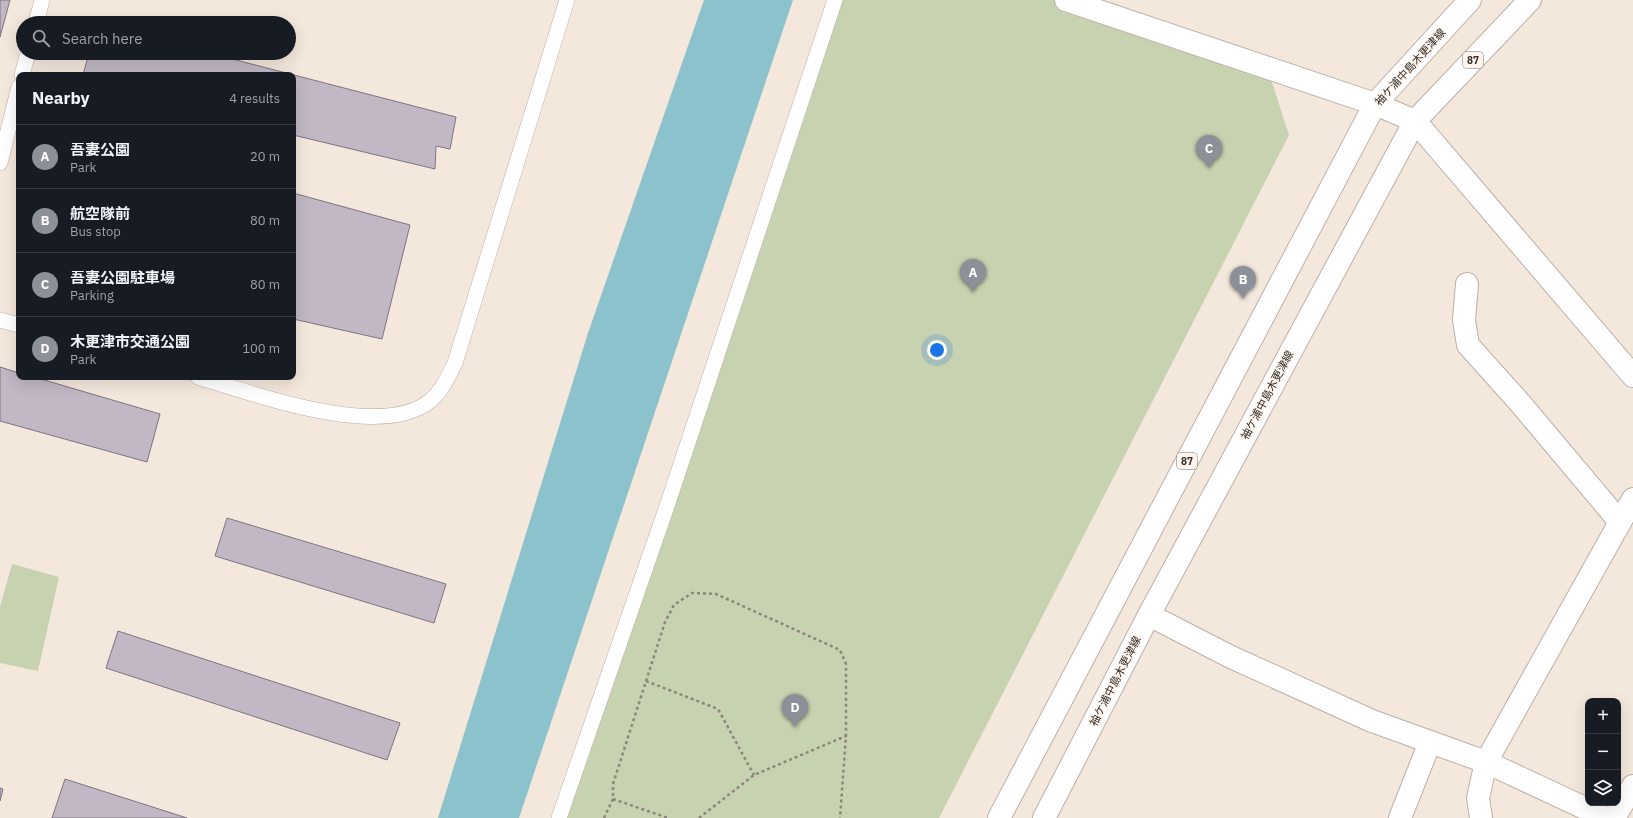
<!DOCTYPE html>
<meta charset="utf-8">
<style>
body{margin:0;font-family:"IBM Plex Sans","Noto Sans JP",sans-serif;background:#20242c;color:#f1f3f6}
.controls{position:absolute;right:12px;bottom:12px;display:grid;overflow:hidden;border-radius:8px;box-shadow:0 4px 16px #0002}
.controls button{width:36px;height:36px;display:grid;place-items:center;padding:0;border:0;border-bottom:1px solid #363941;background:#171b24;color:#f1f3f6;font:20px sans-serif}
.you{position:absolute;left:937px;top:350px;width:14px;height:14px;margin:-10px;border:3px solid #fff;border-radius:50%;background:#1a73e8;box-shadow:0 0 0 6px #1a73e833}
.badge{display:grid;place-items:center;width:26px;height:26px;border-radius:50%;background:#8c9099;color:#fff;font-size:13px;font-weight:700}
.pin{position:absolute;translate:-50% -33px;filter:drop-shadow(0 1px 2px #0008)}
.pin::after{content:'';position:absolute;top:21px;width:14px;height:12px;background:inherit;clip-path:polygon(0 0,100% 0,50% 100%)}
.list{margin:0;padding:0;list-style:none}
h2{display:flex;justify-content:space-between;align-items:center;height:52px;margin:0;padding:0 16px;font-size:17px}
h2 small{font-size:13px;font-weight:400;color:#9ea1a6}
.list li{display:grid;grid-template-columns:26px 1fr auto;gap:12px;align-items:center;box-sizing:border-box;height:64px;padding:0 16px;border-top:1px solid #363941}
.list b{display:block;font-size:15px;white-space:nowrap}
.list p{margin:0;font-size:13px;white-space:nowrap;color:#9ea1a6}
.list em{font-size:13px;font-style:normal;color:#9ea1a6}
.icon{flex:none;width:22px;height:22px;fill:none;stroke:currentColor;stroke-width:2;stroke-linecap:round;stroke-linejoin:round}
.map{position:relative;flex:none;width:1633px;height:818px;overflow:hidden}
.search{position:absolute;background:#171b24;box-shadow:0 4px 16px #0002;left:16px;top:16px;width:280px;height:44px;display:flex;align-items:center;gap:10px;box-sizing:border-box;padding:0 14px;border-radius:22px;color:#9ea1a6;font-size:15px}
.panel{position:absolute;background:#171b24;box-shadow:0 4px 16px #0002;left:16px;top:72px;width:280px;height:308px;border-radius:8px}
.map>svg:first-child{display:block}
.green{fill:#c7d2b0}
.water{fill:#8bc2cb}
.building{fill:#c1b7c5;stroke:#7d7581}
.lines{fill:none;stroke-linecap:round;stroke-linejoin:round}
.lane-casing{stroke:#bcb0a4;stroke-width:16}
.street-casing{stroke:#bcb0a4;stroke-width:24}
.secondary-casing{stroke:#bcb0a4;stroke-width:24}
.primary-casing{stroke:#bcb0a4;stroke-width:24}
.path{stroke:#8e857d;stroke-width:2.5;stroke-dasharray:3 3;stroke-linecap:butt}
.lane{stroke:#fff;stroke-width:15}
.street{stroke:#fff;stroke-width:22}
.secondary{stroke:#fff;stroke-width:22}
.primary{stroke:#fff;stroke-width:22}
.labels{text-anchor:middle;stroke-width:3;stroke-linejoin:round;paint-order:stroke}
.shield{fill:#fdf5ee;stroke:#706a65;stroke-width:1}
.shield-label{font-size:10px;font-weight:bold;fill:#342f2a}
.street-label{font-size:11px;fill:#342f2a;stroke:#fdf5ee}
</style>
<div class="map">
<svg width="1633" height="818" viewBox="0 0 1633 818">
<rect width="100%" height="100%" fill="#f4e7db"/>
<g class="green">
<polygon points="835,0 1066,0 1267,67 1289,135 939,818 563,818"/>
<polygon points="12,564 59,577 38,671 0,663 0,607"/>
</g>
<polygon class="water" points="704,0 793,0 519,818 438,818 588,333"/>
<g class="building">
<polygon points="0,0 10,0 0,37"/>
<polygon points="89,53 209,53 456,117 450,149 436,146 435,169 293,135 293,75 83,75"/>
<polygon points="293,193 410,225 382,339 293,319"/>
<polygon points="0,367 19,373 19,377 34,377 160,414 147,462 0,421"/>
<polygon points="227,518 446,584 434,623 215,556"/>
<polygon points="118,631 400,723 387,760 106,668"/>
<polygon points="65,779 187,818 52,818"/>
<polygon points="0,788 3,789 0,801"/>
</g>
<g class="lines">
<g class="lane-casing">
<g id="lane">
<polyline points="36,23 42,0"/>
<polyline points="22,75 28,53"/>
<polyline points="0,163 19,87"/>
<polyline points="0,320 19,325"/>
<path d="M198 377C253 393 380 441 430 401 442 391 448 377 455 363L567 0"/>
<polyline points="559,818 667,506 835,0"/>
</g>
</g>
<g class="street-casing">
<g id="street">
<polyline points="1375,104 1415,121 1633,376"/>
<polyline points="1467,284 1464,320 1468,345 1520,403 1620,522"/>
<polyline points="1149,615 1231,657 1372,721 1486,762 1606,818"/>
<polyline points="1400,818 1430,742"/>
<polyline points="1481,818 1478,798 1486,762 1633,499"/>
<polyline points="1614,818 1633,786"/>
</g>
</g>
<g class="secondary-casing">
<polyline id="secondary" points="1066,0 1375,104"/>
</g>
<g class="primary-casing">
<g id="primary">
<polyline points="999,818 1375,104 1470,0"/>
<polyline points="1044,818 1149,615 1415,121 1530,0"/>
</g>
</g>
<g class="path">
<polyline points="646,681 718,709 754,775"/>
<polyline points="613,799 668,818"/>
<polyline points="604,818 613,799 613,784 665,622 674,605 692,593 716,594 840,650 846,664 846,736 840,818"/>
<polyline points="699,818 754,775 846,736"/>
</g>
<use href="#lane" class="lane"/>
<use href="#street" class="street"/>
<use href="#secondary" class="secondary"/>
<use href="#primary" class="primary"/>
</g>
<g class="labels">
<g class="shield">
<rect x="1463" y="52" width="20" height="16" rx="3"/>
<rect x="1177" y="453" width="20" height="16" rx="3"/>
</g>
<g class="shield-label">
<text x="1473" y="64">87</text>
<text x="1187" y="465">87</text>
</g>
<g class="street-label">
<text transform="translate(1410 67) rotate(-48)" y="4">袖ケ浦中島木更津線</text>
<text transform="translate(1267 395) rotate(-62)" y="4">袖ケ浦中島木更津線</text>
<text transform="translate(1115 681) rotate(-63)" y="4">袖ケ浦中島木更津線</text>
</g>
</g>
</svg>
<div class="controls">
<button>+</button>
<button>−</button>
<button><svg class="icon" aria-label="layers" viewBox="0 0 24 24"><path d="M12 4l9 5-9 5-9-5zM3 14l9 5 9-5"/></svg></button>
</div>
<div class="you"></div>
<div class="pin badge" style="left:973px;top:292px">A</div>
<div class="pin badge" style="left:1243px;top:299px">B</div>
<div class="pin badge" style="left:1209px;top:168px">C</div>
<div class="pin badge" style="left:795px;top:727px">D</div>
<div class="search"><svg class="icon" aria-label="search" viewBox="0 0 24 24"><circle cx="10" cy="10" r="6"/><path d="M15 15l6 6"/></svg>Search here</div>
<section class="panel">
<h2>Nearby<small>4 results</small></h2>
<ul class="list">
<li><span class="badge">A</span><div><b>吾妻公園</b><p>Park</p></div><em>20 m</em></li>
<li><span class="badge">B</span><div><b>航空隊前</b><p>Bus stop</p></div><em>80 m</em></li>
<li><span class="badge">C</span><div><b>吾妻公園駐車場</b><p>Parking</p></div><em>80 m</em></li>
<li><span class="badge">D</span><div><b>木更津市交通公園</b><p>Park</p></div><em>100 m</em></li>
</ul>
</section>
</div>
